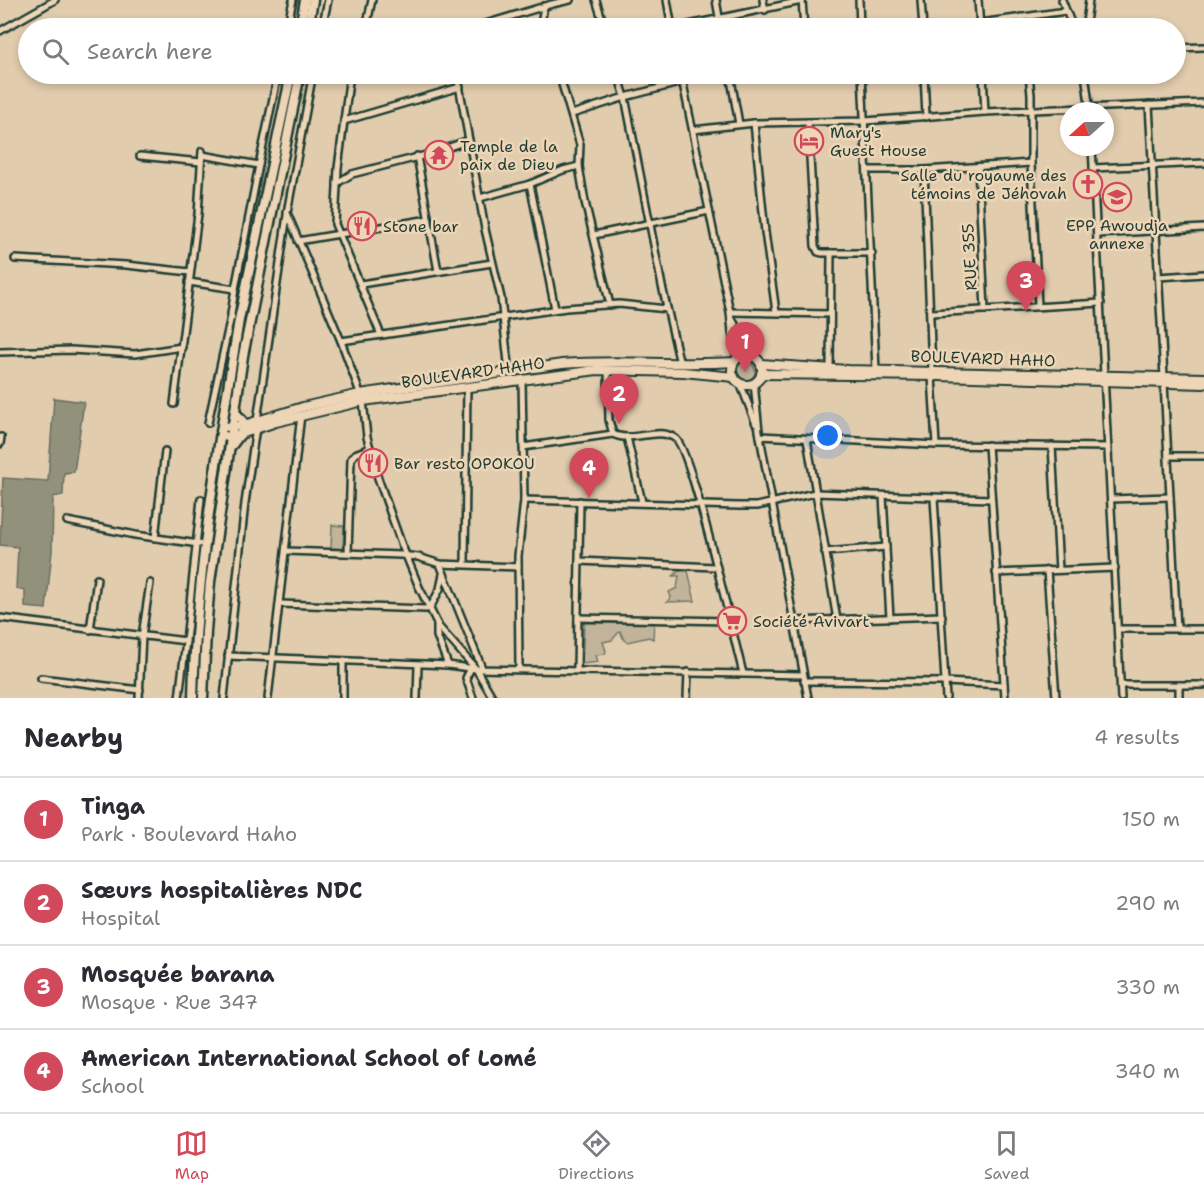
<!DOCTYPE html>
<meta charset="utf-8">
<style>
body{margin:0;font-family:"Shantell Sans",sans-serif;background:#f7f7f7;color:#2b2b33}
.compass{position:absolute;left:1060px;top:102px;width:54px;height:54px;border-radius:50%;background:#fff;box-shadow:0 3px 9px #0003;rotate:249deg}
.you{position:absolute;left:828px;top:436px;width:21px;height:21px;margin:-15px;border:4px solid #fff;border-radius:50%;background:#1a73e8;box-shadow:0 0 0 9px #1a73e833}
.badge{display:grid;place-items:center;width:39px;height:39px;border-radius:50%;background:#d1495b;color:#fff;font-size:20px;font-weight:700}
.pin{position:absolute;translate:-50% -50px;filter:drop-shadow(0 2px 3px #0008)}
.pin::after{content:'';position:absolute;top:32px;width:21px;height:18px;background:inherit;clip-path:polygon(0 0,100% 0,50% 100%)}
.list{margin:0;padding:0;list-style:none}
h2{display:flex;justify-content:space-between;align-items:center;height:78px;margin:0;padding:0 24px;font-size:26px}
h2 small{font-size:20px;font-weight:400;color:#7c7c81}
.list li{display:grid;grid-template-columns:39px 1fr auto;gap:18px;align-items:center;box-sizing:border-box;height:84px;padding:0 24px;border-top:2px solid #e1e1e2}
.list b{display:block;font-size:22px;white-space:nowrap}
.list p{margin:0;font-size:20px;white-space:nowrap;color:#7c7c81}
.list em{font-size:20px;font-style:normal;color:#7c7c81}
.icon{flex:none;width:33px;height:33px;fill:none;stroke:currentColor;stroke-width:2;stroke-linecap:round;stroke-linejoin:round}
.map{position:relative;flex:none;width:1204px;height:698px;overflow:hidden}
.search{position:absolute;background:#fff;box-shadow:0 3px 9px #0003;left:18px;right:18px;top:18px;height:66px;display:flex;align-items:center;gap:15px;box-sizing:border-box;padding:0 21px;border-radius:33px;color:#7c7c81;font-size:22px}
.sheet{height:414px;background:#fff}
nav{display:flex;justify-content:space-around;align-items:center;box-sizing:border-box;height:84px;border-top:2px solid #e1e1e2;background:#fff;font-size:16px;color:#7c7c81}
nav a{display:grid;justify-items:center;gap:3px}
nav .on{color:#d1495b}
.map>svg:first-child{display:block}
.green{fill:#c1b49a;stroke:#707867;stroke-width:1.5}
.water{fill:#92917c;stroke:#646f5f;stroke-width:1.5}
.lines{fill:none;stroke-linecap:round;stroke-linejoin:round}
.street-casing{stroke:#1f3d34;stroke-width:10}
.secondary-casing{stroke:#1f3d34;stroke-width:12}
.primary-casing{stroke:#1f3d34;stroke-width:13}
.street{stroke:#eed5b6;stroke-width:5}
.secondary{stroke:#eed5b6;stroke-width:8}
.primary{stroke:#eed5b6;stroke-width:8}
.labels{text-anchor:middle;stroke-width:5;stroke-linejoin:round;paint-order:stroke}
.poi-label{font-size:16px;fill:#1f3d34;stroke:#eed5b6;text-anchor:start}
.street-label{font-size:16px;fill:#1f3d34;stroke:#eed5b6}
</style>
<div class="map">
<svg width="1204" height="698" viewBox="0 0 1204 698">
<rect width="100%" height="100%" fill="#e2ccae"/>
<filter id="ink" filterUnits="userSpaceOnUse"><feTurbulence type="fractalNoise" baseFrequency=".0167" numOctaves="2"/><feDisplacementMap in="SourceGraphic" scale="12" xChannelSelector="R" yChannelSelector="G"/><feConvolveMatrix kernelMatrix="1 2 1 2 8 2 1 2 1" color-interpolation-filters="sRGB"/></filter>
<g filter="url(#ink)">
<g class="green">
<circle cx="745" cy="371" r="10"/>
<polygon points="332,525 344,526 343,549 331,548"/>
<polygon points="679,571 688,571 695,601 667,602 671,597 669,592 677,588 679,576 673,576"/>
<polygon points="584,623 654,623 653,639 649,637 627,642 624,640 620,631 612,640 603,642 606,651 605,654 596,655 598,662 582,664"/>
</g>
<polygon class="water" points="54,398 84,402 74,472 64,473 63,495 53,497 52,551 46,609 25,607 25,590 16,588 18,547 0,545 3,478 48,481"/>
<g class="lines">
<g class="street-casing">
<g id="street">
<polyline points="596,0 605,28"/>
<polyline points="667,0 672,28"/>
<polyline points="716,0 721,28"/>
<polyline points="763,0 765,10"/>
<polyline points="802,0 804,28"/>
<polyline points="859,0 860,28"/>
<polyline points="921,0 923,28"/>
<polyline points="978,0 980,28"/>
<polyline points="1062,0 1073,28"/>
<polyline points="544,6 542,18 545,28"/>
<polyline points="1021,17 1023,28"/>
<polyline points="980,23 1066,11"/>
<polyline points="287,28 293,0"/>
<polyline points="322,28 328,0"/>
<polyline points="366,28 372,0"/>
<polyline points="472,28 552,4 570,0"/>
<polyline points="674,28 802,1"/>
<polyline points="1078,28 1086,23 1089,0"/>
<polyline points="0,31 55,0"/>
<polyline points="1176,48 1204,47"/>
<polyline points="350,74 338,168 335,224 381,335"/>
<polyline points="457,74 485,229 501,298 509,372"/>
<polyline points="559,74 580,145 579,166 585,202 610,305"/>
<polyline points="681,74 730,312 732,332 737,359"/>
<polyline points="730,74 739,124"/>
<polyline points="862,74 876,369"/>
<polyline points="924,74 926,117"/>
<polyline points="983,74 985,112"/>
<polyline points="1029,74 1031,95 1031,163 1038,306"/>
<polyline points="1085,74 1090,111"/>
<polyline points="299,76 312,78 313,74"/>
<polyline points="731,77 755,74"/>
<polyline points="312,78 287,213 341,341 363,401 367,437 378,478 401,543 419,587 439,627 476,669 493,698"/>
<polyline points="1149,105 1164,377"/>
<polyline points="572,114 625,97 618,74"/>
<polyline points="344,121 460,87"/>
<polyline points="808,122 815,246 818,252 822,253 872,253"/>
<polyline points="754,123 765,232 776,312"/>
<polyline points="693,130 754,123 865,121 985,112 1204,103"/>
<polyline points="1092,147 1121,698"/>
<polyline points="202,155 259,165 235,289"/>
<polyline points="140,156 201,162"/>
<polyline points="417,156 438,271"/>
<polyline points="259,165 278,74"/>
<polyline points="978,167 985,310"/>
<polyline points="1093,168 1204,163"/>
<polyline points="867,170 924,170 1031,163"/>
<polyline points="924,170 932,370"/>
<polyline points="337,183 352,174 430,154 469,140"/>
<polyline points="530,184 555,309"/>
<polyline points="480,198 530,184 563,170 579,166"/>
<polyline points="1097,234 1204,228"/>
<polyline points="594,235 709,211"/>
<polyline points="298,241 429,219"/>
<polyline points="15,259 126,265 190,272"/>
<polyline points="1158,277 1204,274"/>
<polyline points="189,282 235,289 231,314 232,318"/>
<polyline points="361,284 492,263"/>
<polyline points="730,312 830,314"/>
<polyline points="931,313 1101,303"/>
<polyline points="732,319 753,356"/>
<polyline points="341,341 566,308 619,304 667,309"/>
<polyline points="0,352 71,350 135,354 182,347"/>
<polyline points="680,364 662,286 625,97 683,82"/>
<path d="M608 369 609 420 613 434C632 444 659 425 676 439 692 452 734 640 743 673"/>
<polyline points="830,369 831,253"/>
<polyline points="932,376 936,445"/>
<polyline points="740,383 756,424"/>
<polyline points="754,383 759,431 808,698"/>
<polyline points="1164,383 1177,629"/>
<polyline points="174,404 198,214 202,151"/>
<polyline points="208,423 231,316"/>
<polyline points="760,436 936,445 1108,447"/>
<polyline points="627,437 642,502"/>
<polyline points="807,439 837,620"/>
<polyline points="0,444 1,437"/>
<polyline points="988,445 1005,698"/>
<polyline points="1052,446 1059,570"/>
<polyline points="523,447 613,434"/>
<polyline points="1168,456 1204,456"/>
<polyline points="883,496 890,618"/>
<polyline points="934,498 946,698"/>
<polyline points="1111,499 1170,497"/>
<polyline points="524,500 739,506 757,506 815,493 991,499"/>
<polyline points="67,521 135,535 199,544"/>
<polyline points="155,538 165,451"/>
<polyline points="286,551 401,555 418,557 440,564 518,567"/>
<polyline points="825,552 886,547"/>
<polyline points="348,553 351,459 355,454 370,448"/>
<polyline points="579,561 715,567"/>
<polyline points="440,564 482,668"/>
<polyline points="465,564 467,386"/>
<polyline points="1047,570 1056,698"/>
<polyline points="996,573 1115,568"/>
<polyline points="280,604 426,609 430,608 440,589 443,574"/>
<polyline points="0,618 186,641 201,499"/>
<polyline points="578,618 729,621"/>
<polyline points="793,621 942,616"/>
<polyline points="437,623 437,636 448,665"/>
<polyline points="1118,629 1204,629"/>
<polyline points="90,630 97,579"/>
<polyline points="228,656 448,665 476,669 803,675"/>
<polyline points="471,668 466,678 473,698"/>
<polyline points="519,668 518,556 524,500 522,379"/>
<polyline points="577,670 580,501"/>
<polyline points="41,678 140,690"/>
<polyline points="804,681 945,682 1004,685"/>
<polyline points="1121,685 1204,685"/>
<polyline points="1179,685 1179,698"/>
<polyline points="139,698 142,636 150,583"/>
<polyline points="179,698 186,641"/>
<polyline points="224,698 245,503 287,215"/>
<polyline points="268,698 301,415"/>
<polyline points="343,698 343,661"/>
<polyline points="417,698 418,665"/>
<polyline points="687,698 688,672"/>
</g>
</g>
<g class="secondary-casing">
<g id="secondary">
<circle cx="747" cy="370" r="15"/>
<polyline points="761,364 848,370 1204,378"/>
<polyline points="761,374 938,376 1204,384"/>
<path d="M222 427 241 426 303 407 360 394 562 364C619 359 677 366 734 362"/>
<polyline points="221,436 232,437 276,422 363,401 597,370 683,372 734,377"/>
</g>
</g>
<g class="primary-casing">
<g id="primary">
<polyline points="300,28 305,0"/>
<polyline points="308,28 313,0"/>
<polyline points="235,412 246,425"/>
<polyline points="232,445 241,433"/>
<path d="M193 698C196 573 219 444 239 320L291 74"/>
<polyline points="203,698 206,631 210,582 243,356 300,74"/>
</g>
</g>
<use href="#street" class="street"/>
<use href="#secondary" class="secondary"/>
<use href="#primary" class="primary"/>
</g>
</g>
<defs>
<g id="hotel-ring" transform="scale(1.5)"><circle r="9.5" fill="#eed5b6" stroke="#d1495b" stroke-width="1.5"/><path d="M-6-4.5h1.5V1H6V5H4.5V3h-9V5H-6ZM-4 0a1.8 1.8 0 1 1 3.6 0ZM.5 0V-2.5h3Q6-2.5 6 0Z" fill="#d1495b"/></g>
<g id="temple-ring" transform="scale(1.5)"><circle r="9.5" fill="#eed5b6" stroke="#d1495b" stroke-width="1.5"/><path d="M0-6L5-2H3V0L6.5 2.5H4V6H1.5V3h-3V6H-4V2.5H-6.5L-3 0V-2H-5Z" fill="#d1495b"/></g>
<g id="church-ring" transform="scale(1.5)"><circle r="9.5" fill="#eed5b6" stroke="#d1495b" stroke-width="1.5"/><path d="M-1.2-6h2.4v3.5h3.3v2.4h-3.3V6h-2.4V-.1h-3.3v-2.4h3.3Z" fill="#d1495b"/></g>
<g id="school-ring" transform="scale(1.5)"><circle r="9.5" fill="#eed5b6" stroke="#d1495b" stroke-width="1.5"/><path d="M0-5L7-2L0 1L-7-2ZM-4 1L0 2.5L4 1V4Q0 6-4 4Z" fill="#d1495b"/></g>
<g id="restaurant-ring" transform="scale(1.5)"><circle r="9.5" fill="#eed5b6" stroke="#d1495b" stroke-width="1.5"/><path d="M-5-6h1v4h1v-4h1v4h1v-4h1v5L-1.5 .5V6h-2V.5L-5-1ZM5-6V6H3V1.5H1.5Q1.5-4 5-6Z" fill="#d1495b"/></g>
<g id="supermarket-ring" transform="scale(1.5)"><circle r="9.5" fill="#eed5b6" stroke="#d1495b" stroke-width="1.5"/><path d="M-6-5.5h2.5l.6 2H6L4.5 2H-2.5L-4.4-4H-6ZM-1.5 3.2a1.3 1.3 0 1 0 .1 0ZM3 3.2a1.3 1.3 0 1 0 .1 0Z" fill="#d1495b"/></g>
</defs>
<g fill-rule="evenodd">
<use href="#hotel-ring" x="809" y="141"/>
<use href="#temple-ring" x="439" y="155"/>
<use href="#church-ring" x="1088" y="184"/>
<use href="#school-ring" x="1117" y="197"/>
<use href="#restaurant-ring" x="362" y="226"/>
<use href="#restaurant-ring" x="373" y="463"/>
<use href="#supermarket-ring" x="732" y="621"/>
</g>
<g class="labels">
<g class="poi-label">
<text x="830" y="138">Mary's<tspan x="830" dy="18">Guest House</tspan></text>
<text x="460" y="152">Temple de la<tspan x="460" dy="18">paix de Dieu</tspan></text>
<text x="1067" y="181" text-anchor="end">Salle du royaume des<tspan x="1067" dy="18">témoins de Jéhovah</tspan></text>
<text x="1117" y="231" text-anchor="middle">EPP Awoudja<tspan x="1117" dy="18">annexe</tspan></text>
<text x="383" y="232">Stone bar</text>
<text x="394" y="469">Bar resto OPOKOU</text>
<text x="753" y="627">Société Avivart</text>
</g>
<g class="street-label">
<text transform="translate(969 257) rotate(-93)" y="6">RUE 355</text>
<text transform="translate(983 358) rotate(2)" y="6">BOULEVARD HAHO</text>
<text transform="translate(473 372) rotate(-8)" y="6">BOULEVARD HAHO</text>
</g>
</g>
</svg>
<svg class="compass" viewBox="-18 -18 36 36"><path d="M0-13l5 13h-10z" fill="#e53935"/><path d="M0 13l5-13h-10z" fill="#7c7c81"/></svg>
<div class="you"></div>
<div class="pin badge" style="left:745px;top:372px">1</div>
<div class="pin badge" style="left:619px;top:424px">2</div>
<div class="pin badge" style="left:1026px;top:311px">3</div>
<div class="pin badge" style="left:589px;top:498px">4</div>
<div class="search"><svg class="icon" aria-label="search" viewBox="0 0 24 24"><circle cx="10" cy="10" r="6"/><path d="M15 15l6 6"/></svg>Search here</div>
</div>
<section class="sheet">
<h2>Nearby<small>4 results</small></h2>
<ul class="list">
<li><span class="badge">1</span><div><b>Tinga</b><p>Park · Boulevard Haho</p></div><em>150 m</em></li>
<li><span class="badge">2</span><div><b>Sœurs hospitalières NDC</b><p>Hospital</p></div><em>290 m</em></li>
<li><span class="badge">3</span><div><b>Mosquée barana</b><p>Mosque · Rue 347</p></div><em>330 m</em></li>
<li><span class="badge">4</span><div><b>American International School of Lomé</b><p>School</p></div><em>340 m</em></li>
</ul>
</section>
<nav>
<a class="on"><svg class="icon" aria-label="map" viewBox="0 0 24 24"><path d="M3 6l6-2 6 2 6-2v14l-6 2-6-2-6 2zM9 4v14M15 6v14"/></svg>Map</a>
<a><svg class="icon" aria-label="directions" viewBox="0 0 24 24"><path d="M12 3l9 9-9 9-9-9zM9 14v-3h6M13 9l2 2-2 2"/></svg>Directions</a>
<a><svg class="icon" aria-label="saved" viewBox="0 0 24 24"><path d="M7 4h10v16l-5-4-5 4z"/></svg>Saved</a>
</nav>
